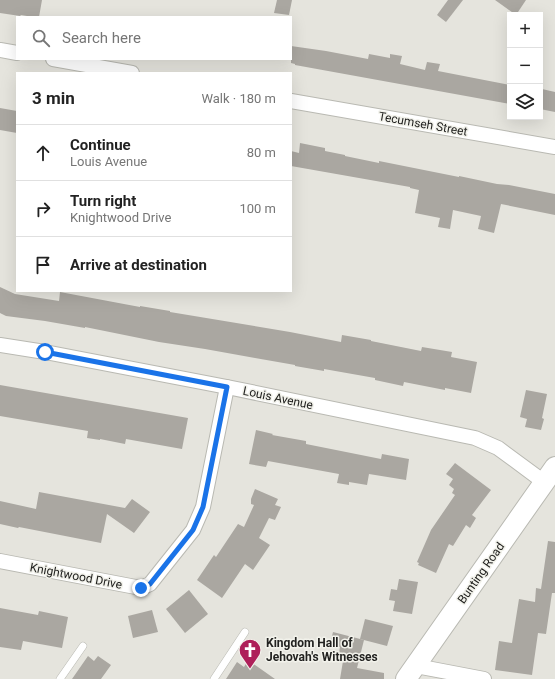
<!DOCTYPE html>
<meta charset="utf-8">
<style>
body{margin:0;font-family:Roboto,sans-serif;background:#f2f2f2;color:#222}
.controls{position:absolute;right:12px;top:12px;display:grid;overflow:hidden;border-radius:0px;box-shadow:0 4px 16px #0002}
.controls button{width:36px;height:36px;display:grid;place-items:center;padding:0;border:0;border-bottom:1px solid #e0e0e0;background:#fff;color:#222;font:20px sans-serif}
.stop{position:absolute;width:12px;height:12px;margin:-9px;border:3px solid #1a73e8;border-radius:50%;background:#fff}
.stop.end{background:#1a73e8;border-color:#fff;box-shadow:0 1px 4px #0008}
.list{margin:0;padding:0;list-style:none}
h2{display:flex;justify-content:space-between;align-items:center;height:52px;margin:0;padding:0 16px;font-size:17px}
h2 small{font-size:13px;font-weight:400;color:#767676}
.list li{display:grid;grid-template-columns:26px 1fr auto;gap:12px;align-items:center;box-sizing:border-box;height:56px;padding:0 16px;border-top:1px solid #e0e0e0}
.list b{display:block;font-size:15px;white-space:nowrap}
.list p{margin:0;font-size:13px;white-space:nowrap;color:#767676}
.list em{font-size:13px;font-style:normal;color:#767676}
.icon{flex:none;width:22px;height:22px;fill:none;stroke:currentColor;stroke-width:2;stroke-linecap:round;stroke-linejoin:round}
.map{position:relative;flex:none;width:555px;height:679px;overflow:hidden}
.search{position:absolute;background:#fff;box-shadow:0 4px 16px #0002;left:16px;top:16px;width:276px;height:44px;display:flex;align-items:center;gap:10px;box-sizing:border-box;padding:0 14px;border-radius:0px;color:#767676;font-size:15px}
.panel{position:absolute;background:#fff;box-shadow:0 4px 16px #0002;left:16px;top:72px;width:276px;height:220px;border-radius:0px}
.map>svg:first-child{display:block}
.building{fill:#aaa7a1}
.lines{fill:none;stroke-linecap:round;stroke-linejoin:round}
.lane-casing{stroke:#b9b9b2;stroke-width:8}
.street-casing{stroke:#b9b9b2;stroke-width:16}
.secondary-casing{stroke:#b9b9b2;stroke-width:22}
.lane{stroke:#fff;stroke-width:7}
.street{stroke:#fff;stroke-width:14}
.secondary{stroke:#fff;stroke-width:20}
.route{stroke:#1a73e8;stroke-width:5}
.labels{text-anchor:middle;stroke-width:3;stroke-linejoin:round;paint-order:stroke}
.street-label{font-size:12px;fill:#222220;stroke:#f2f2eb}
.poi-label{font-size:12px;font-weight:bold;fill:#222220;stroke:#f2f2eb;text-anchor:start}
</style>
<div class="map">
<svg width="555" height="679" viewBox="0 0 555 679">
<rect width="100%" height="100%" fill="#e5e4dd"/>
<g class="building">
<polygon points="0,0 42,0 39,17 33,17 21,15 20,16 0,13"/>
<polygon points="277,0 292,0 289,15 274,13"/>
<polygon points="448,0 463,0 446,22 437,15"/>
<polygon points="495,0 526,0 516,15"/>
<polygon points="291,46 326,51 368,59 369,54 390,58 390,54 402,56 400,64 425,70 427,62 440,64 438,71 510,85 510,104 295,65 295,64 291,63"/>
<polygon points="542,89 555,92 555,112 540,109 540,98"/>
<polygon points="0,108 17,111 17,133 0,130"/>
<polygon points="300,143 325,148 325,151 345,155 345,156 379,163 379,161 459,177 459,176 497,184 509,185 555,194 555,215 501,204 494,233 478,229 481,216 453,210 450,229 438,227 440,218 415,213 419,190 410,188 410,187 291,166 291,151 299,153"/>
<polygon points="0,287 15,294 59,301 60,292 140,307 140,306 170,311 170,312 290,332 341,342 342,335 371,340 371,341 421,351 422,347 452,352 451,357 477,362 471,393 445,388 445,390 404,382 403,386 375,380 375,378 324,369 324,371 295,366 295,365 255,358 205,349 159,342 85,327 85,328 45,321 6,316 0,313"/>
<polygon points="0,385 188,418 182,449 126,439 125,444 100,439 100,440 87,438 88,431 0,416"/>
<polygon points="526,390 547,394 542,418 544,419 541,430 525,427 527,419 520,417"/>
<polygon points="256,430 273,434 272,435 306,441 306,444 381,459 382,454 409,459 406,480 369,474 367,485 349,482 349,485 337,483 339,474 268,461 266,467 249,464"/>
<polygon points="455,463 491,490 472,515 476,518 470,528 466,525 453,546 449,544 436,573 418,565 419,563 417,562 431,530 455,495 452,493 454,489 449,485 453,479 446,474"/>
<polygon points="255,489 278,499 275,505 281,507 275,520 269,518 259,538 270,545 253,570 245,564 222,598 197,580 214,555 216,557 238,524 244,527 254,505 251,504 251,499"/>
<polygon points="39,492 125,508 132,499 150,512 134,533 107,514 101,543 19,527 18,528 0,524 0,501 36,509"/>
<polygon points="548,541 555,542 555,593 552,593 546,634 538,633 532,675 495,670 499,641 512,643 519,599 535,602 536,588 541,589"/>
<polygon points="399,579 418,582 412,614 393,611 395,601 389,600 391,589 397,590"/>
<polygon points="189,590 208,614 185,633 166,609"/>
<polygon points="0,608 38,615 39,611 68,617 62,648 23,641 21,650 0,647"/>
<polygon points="152,610 158,632 133,638 128,616"/>
<polygon points="365,619 393,626 387,646 360,639"/>
<polygon points="333,632 364,640 357,668 384,673 384,679 340,679 344,655 339,653 340,647 330,644"/>
<polygon points="88,656 94,661 98,656 111,665 101,679 72,679"/>
<polygon points="248,660 275,679 226,679 237,662 244,667"/>
</g>
<g class="lines">
<g class="lane-casing">
<g id="lane">
<polyline points="60,679 83,646"/>
<polyline points="214,679 245,632"/>
</g>
</g>
<g class="street-casing">
<g id="street">
<polyline points="0,50 17,53"/>
<polyline points="53,59 132,73"/>
<polyline points="291,101 555,147"/>
<polyline points="0,345 45,352 227,387 475,438 498,448 544,482"/>
<polyline points="0,561 141,588 150,584 193,530 203,507 227,387"/>
<polyline points="416,666 484,679"/>
</g>
</g>
<g class="secondary-casing">
<polyline id="secondary" points="406,679 555,467"/>
</g>
<use href="#lane" class="lane"/>
<use href="#street" class="street"/>
<use href="#secondary" class="secondary"/>
</g>
<g class="lines">
<polyline class="route" points="45,352 227,387 203,507 193,530 150,584 141,588"/>
</g>
<defs>
<g id="church-pin" transform="scale(1.15)"><path d="M0 17L-7.5 6A9.5 9.5 0 1 1 7.5 6Z" fill="#ae1f59" stroke="#f2f2eb"/><path d="M-1.2-6h2.4v3.5h3.3v2.4h-3.3V6h-2.4V-.1h-3.3v-2.4h3.3Z" fill="#fff"/></g>
</defs>
<g fill-rule="evenodd">
<use href="#church-pin" x="250" y="650"/>
</g>
<g class="labels">
<g class="street-label">
<text transform="translate(423 124) rotate(10)" y="4">Tecumseh Street</text>
<text transform="translate(278 398) rotate(12)" y="4">Louis Avenue</text>
<text transform="translate(481 573) rotate(-55)" y="4">Bunting Road</text>
<text transform="translate(76 576) rotate(11)" y="4">Knightwood Drive</text>
</g>
<g class="poi-label">
<text x="266" y="647">Kingdom Hall of<tspan x="266" dy="14">Jehovah's Witnesses</tspan></text>
</g>
</g>
</svg>
<div class="controls">
<button>+</button>
<button>−</button>
<button><svg class="icon" aria-label="layers" viewBox="0 0 24 24"><path d="M12 4l9 5-9 5-9-5zM3 14l9 5 9-5"/></svg></button>
</div>
<div class="stop" style="left:45px;top:352px"></div>
<div class="stop end" style="left:141px;top:588px"></div>
<div class="search"><svg class="icon" aria-label="search" viewBox="0 0 24 24"><circle cx="10" cy="10" r="6"/><path d="M15 15l6 6"/></svg>Search here</div>
<section class="panel">
<h2>3 min<small>Walk · 180 m</small></h2>
<ul class="list">
<li><svg class="icon" aria-label="ahead" viewBox="0 0 24 24"><path d="M12 20V5M6 11l6-6 6 6"/></svg><div><b>Continue</b><p>Louis Avenue</p></div><em>80 m</em></li>
<li><svg class="icon" aria-label="right" viewBox="0 0 24 24"><path d="M7 20v-9h11M14 6l5 5-5 5"/></svg><div><b>Turn right</b><p>Knightwood Drive</p></div><em>100 m</em></li>
<li><svg class="icon" aria-label="arrive" viewBox="0 0 24 24"><path d="M6 21V4h12l-3 4 3 4H6"/></svg><div><b>Arrive at destination</b></div></li>
</ul>
</section>
</div>
